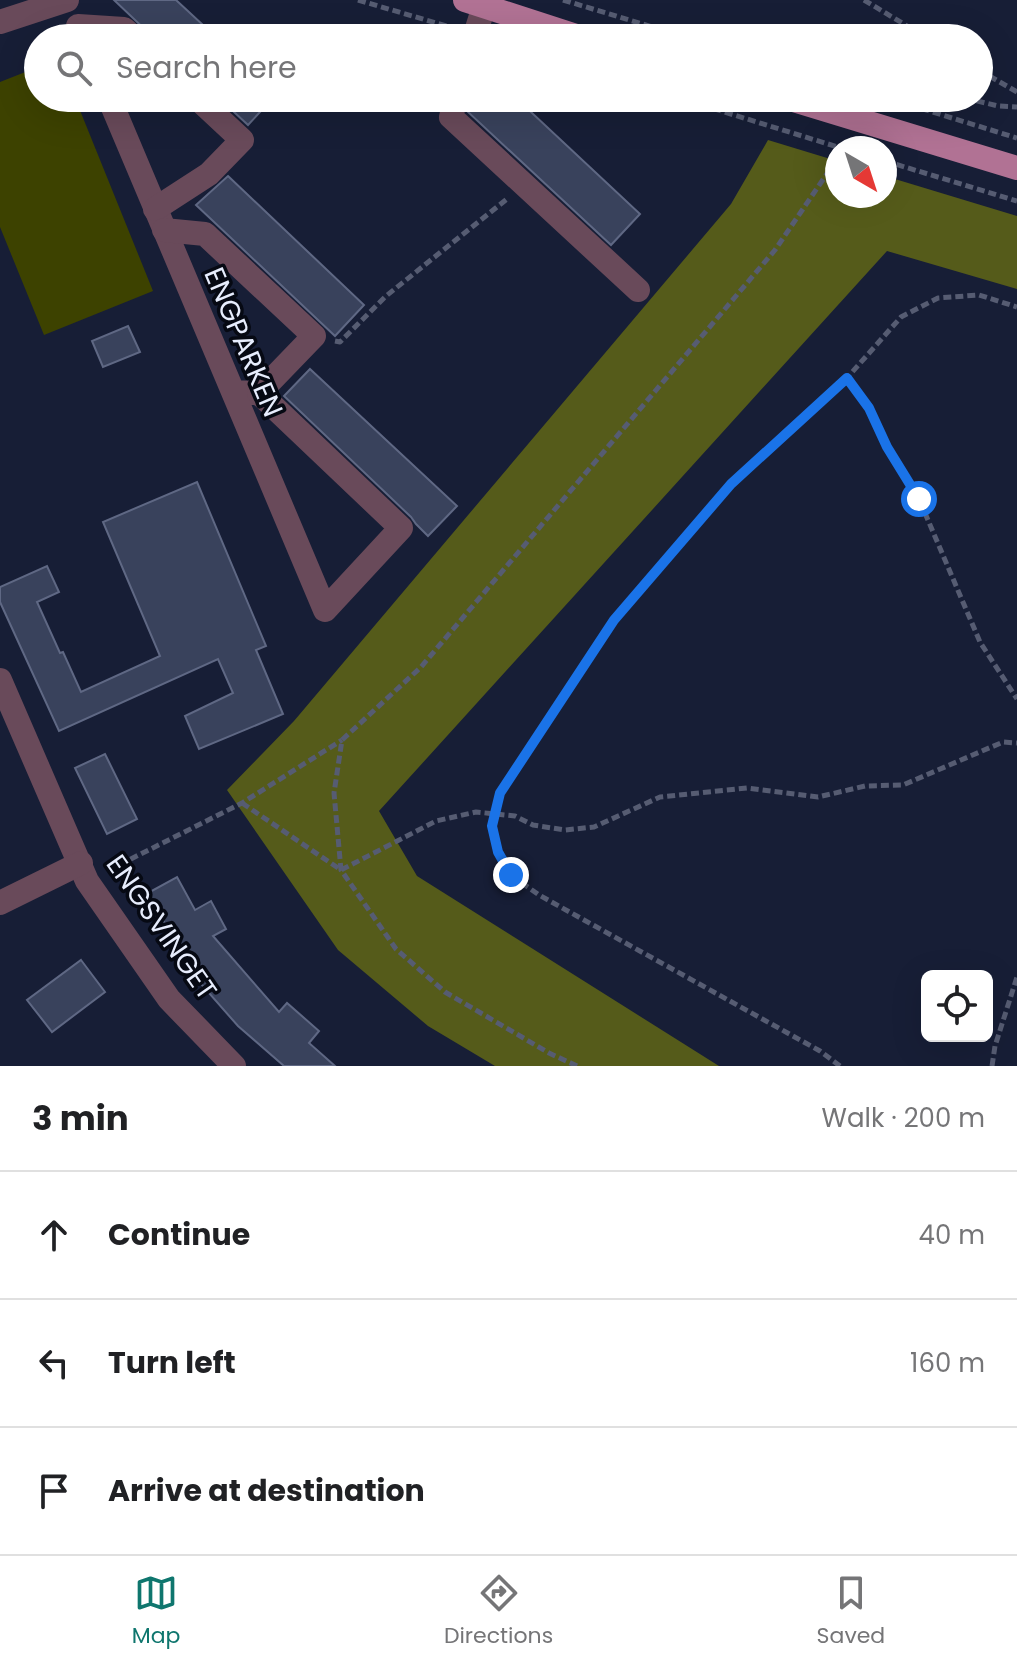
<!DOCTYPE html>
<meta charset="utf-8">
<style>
body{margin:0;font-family:Poppins,sans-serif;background:#f6f6f6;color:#202124}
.controls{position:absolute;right:24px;bottom:24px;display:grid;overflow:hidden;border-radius:12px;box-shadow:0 8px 32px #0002}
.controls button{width:72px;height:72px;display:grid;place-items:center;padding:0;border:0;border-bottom:2px solid #e0e0e0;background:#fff;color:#202124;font:40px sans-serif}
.compass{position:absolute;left:825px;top:136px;width:72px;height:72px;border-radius:50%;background:#fff;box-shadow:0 8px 32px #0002;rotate:141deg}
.stop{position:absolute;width:24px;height:24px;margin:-18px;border:6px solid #1a73e8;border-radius:50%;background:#fff}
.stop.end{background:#1a73e8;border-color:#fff;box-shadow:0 2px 8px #0008}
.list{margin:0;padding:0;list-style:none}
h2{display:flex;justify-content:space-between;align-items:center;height:104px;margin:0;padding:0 32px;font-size:34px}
h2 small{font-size:26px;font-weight:400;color:#757577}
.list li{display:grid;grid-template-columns:52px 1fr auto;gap:24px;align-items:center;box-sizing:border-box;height:128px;padding:0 32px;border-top:2px solid #e0e0e0}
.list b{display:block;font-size:30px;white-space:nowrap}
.list em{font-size:26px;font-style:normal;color:#757577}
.icon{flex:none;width:44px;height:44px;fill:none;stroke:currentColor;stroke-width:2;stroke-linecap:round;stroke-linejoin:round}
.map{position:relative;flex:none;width:1017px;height:1066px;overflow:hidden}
.search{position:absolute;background:#fff;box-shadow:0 8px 32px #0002;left:24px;right:24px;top:24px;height:88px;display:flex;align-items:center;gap:20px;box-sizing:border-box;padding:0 28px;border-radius:44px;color:#757577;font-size:30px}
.sheet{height:488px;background:#fff}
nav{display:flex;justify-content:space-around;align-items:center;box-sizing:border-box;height:112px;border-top:2px solid #e0e0e0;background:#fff;font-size:22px;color:#757577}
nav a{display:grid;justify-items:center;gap:4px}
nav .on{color:#0f766e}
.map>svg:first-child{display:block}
.green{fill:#3d4200}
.forest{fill:#555b1a}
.building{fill:#39425c;stroke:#5f6884;stroke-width:2}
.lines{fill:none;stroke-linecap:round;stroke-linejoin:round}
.path{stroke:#565c72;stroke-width:5;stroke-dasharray:8 4;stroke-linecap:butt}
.minor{stroke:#694a5a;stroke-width:24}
.major{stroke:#b17294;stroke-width:24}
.route{stroke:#1a73e8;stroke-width:10}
.labels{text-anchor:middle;stroke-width:7;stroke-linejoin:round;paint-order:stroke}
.street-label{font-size:28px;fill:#e7edfd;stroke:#060913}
</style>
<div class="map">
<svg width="1017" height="1066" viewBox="0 0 1017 1066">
<rect width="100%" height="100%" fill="#171e36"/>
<polygon class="green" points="38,67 38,98 75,98 153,291 44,335 0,227 0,82"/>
<polygon class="forest" points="768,140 837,161 837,196 885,196 885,176 1017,216 1017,289 887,251 379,811 417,876 719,1066 495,1066 428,1026 338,950 227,790 294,721 731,204"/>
<g class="building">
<polygon points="114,0 176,0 217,38 154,38"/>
<polygon points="219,98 273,98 248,125"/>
<polygon points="471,98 516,98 640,214 611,245 468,112"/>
<polygon points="228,176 364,305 335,336 196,205"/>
<polygon points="128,326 140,352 103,367 92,341"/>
<polygon points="310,369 457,506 428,536 416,524 411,517 284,396"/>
<polygon points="197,482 266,646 256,650 283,714 199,749 185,716 233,693 218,659 59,731 0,602 0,587 47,566 59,592 37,602 60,653 63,652 81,692 160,656 103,522"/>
<polygon points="105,754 137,819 107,834 75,768"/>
<polygon points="177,877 195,910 211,901 226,929 213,936 279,1012 287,1003 319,1031 309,1043 335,1066 284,1066 238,1026 194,976 148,893"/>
<polygon points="81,960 105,992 52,1032 27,1000"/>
</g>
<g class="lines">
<g class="path">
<polyline points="358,0 453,28"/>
<polyline points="563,0 689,38"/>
<polyline points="864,0 927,38"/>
<polyline points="979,70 1017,92"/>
<polyline points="679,98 841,148"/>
<polyline points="887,98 1017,138"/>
<polyline points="965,98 998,106 1017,107"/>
<polyline points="885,161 1017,201"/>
<polyline points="335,341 340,342 386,296 507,199"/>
<polyline points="847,378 869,408 887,447 919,499 980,642 1017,699"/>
<polyline points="242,803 341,870 436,821 476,812 515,816 533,825 565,830 594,827 660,797 747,788 818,797 865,786 903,785 1003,742 1017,743"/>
<polyline points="109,870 242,803 342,740"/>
<polyline points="577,1066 549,1053 445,992 396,949 341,870 334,793 342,740 421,667 775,250 837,159"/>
<polyline points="840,1066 820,1051 539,895 511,875 498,852 492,826 500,793 614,620 731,484 847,378 901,317 938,298 979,295 1017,307"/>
<polyline points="992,1066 995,1046 1017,977"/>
</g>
<g class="minor">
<polyline points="0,22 67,0"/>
<polyline points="78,26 124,29 134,38"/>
<polyline points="474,38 484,6"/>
<polyline points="109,98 325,610 401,528 259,393 233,392"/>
<polyline points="456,98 451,117 638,290"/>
<polyline points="155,209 209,174 242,140 197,98"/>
<polyline points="164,230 205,234 314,336 259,393"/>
<polyline points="0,680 87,881 169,999 234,1066"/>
<polyline points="0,903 81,863"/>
</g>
<g class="major">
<polyline points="465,0 582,38"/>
<polyline points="787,98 1017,168"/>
</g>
</g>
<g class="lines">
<polyline class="route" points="511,875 498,852 492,826 500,793 614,620 731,484 847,378 869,408 887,447 919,499"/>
</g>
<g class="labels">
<g class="street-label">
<text transform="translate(244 342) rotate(67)" y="10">ENGPARKEN</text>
<text transform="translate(162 927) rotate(55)" y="10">ENGSVINGET</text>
</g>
</g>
</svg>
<div class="controls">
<button><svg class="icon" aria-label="locate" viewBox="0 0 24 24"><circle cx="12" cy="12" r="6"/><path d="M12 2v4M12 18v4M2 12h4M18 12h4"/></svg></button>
</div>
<svg class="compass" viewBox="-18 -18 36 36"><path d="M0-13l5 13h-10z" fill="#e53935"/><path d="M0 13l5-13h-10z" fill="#757577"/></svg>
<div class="stop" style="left:919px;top:499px"></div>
<div class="stop end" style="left:511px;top:875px"></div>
<div class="search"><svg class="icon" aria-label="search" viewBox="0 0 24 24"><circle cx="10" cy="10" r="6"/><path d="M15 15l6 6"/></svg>Search here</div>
</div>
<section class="sheet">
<h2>3 min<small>Walk · 200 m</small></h2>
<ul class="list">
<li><svg class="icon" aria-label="ahead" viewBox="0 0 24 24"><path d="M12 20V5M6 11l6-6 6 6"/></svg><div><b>Continue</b></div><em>40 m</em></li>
<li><svg class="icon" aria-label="left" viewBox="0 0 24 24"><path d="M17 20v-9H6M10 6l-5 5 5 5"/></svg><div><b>Turn left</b></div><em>160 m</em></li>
<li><svg class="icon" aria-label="arrive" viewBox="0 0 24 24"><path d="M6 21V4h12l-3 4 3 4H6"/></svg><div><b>Arrive at destination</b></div></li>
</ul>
</section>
<nav>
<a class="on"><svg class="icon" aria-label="map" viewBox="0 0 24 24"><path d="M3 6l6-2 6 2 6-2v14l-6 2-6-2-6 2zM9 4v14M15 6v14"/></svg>Map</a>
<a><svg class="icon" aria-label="directions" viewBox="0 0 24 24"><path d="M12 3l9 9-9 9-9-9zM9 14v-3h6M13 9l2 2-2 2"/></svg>Directions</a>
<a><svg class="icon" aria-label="saved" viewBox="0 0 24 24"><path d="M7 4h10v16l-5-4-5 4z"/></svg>Saved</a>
</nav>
